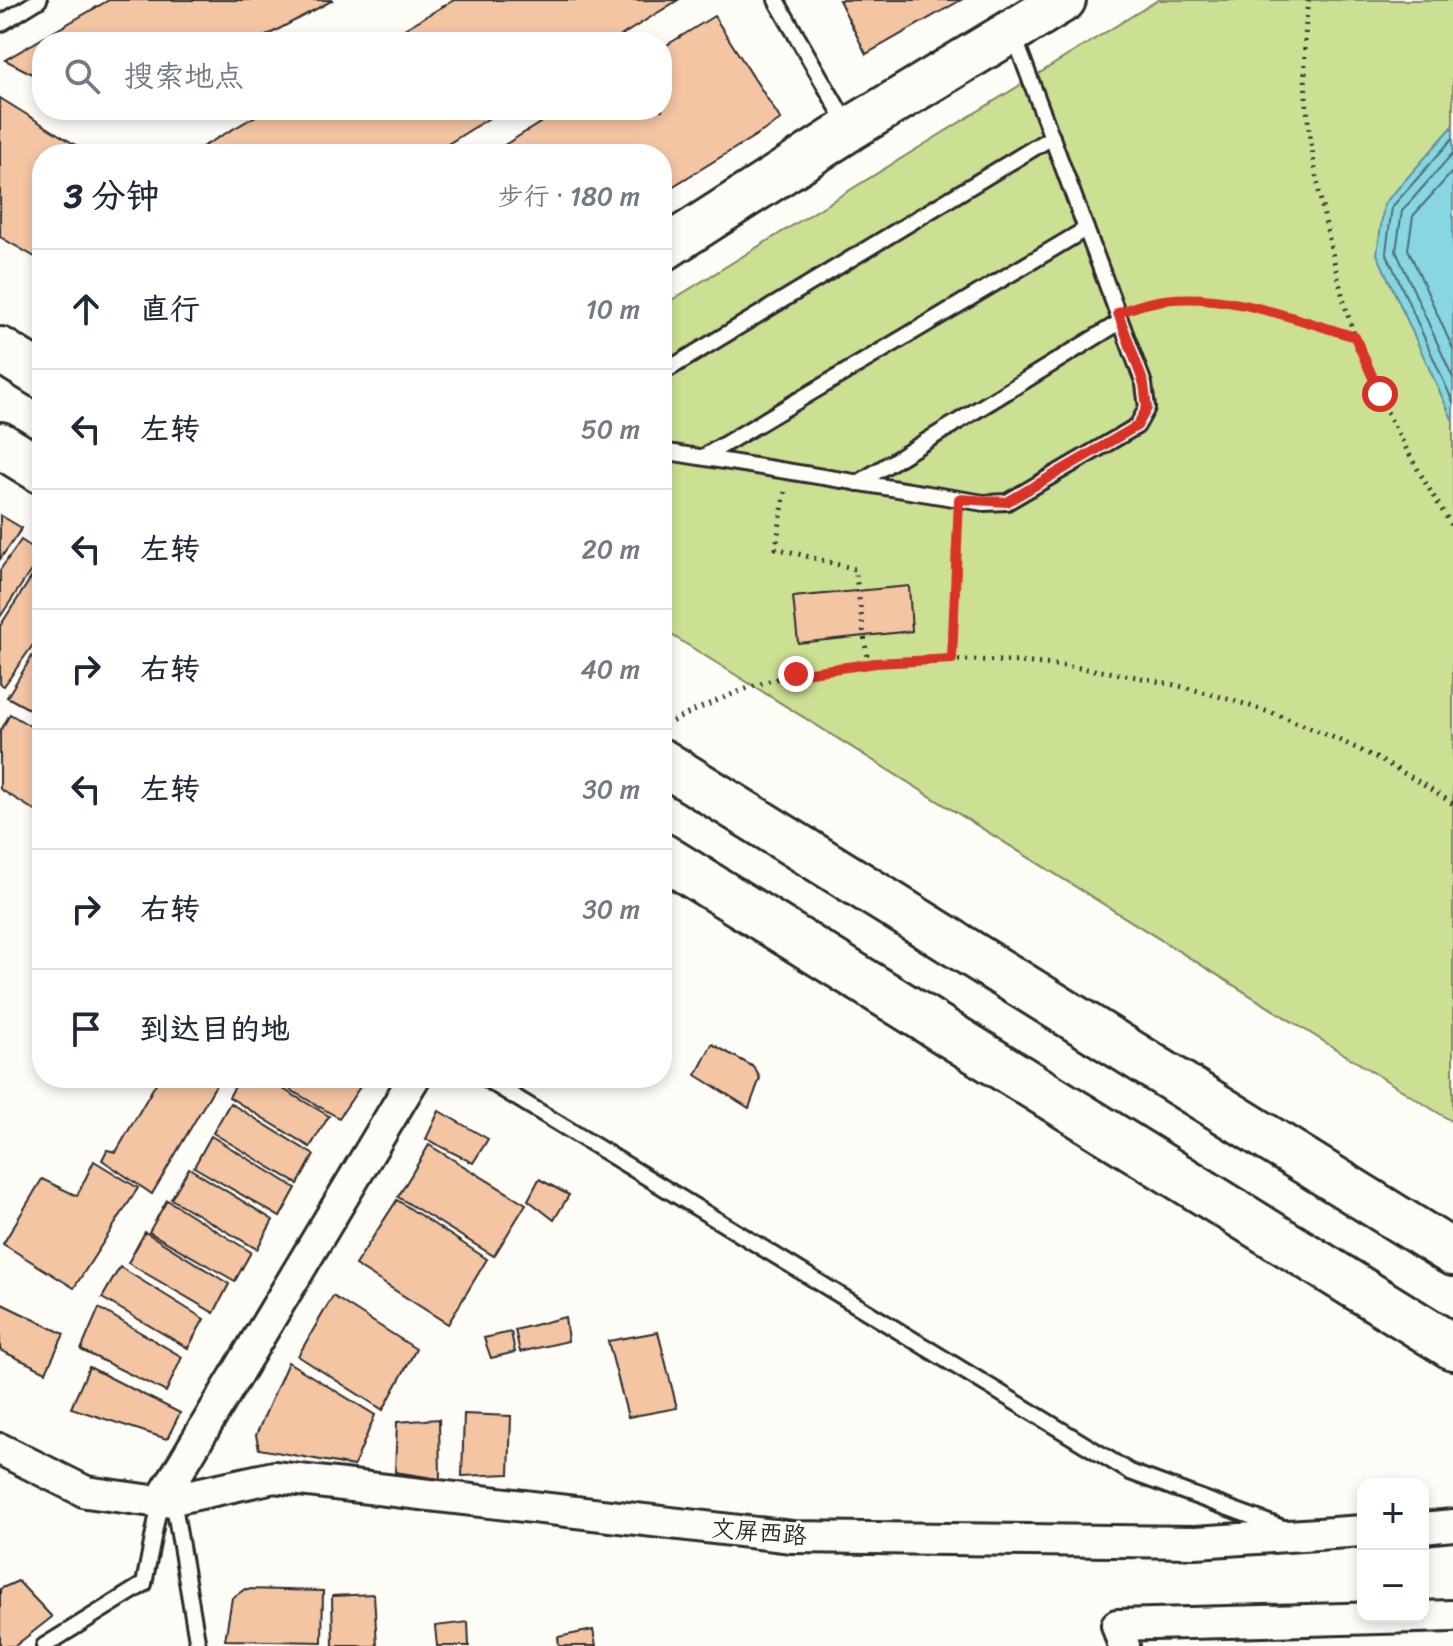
<!DOCTYPE html>
<html lang="zh">
<meta charset="utf-8">
<style>
body{margin:0;font-family:Sriracha,"LXGW WenKai TC",sans-serif;background:#f2f2f3;color:#1f2937}
.controls{position:absolute;right:24px;bottom:24px;display:grid;overflow:hidden;border-radius:16px;box-shadow:0 4px 12px #0003}
.controls button{width:72px;height:72px;display:grid;place-items:center;padding:0;border:0;border-bottom:2px solid #e0e1e3;background:#fff;color:#1f2937;font:40px sans-serif}
.stop{position:absolute;width:24px;height:24px;margin:-18px;border:6px solid #d93025;border-radius:50%;background:#fff}
.stop.end{background:#d93025;border-color:#fff;box-shadow:0 2px 8px #0008}
.list{margin:0;padding:0;list-style:none}
h2{display:flex;justify-content:space-between;align-items:center;height:104px;margin:0;padding:0 32px;font-size:34px}
h2 small{font-size:26px;font-weight:400;color:#747a83}
.list li{display:grid;grid-template-columns:52px 1fr auto;gap:24px;align-items:center;box-sizing:border-box;height:120px;padding:0 32px;border-top:2px solid #e0e1e3}
.list b{display:block;font-size:30px;white-space:nowrap}
.list em{font-size:26px;font-style:normal;color:#747a83}
.icon{flex:none;width:44px;height:44px;fill:none;stroke:currentColor;stroke-width:2;stroke-linecap:round;stroke-linejoin:round}
.map{position:relative;flex:none;width:1453px;height:1646px;overflow:hidden}
.search{position:absolute;background:#fff;box-shadow:0 4px 12px #0003;left:32px;top:32px;width:640px;height:88px;display:flex;align-items:center;gap:20px;box-sizing:border-box;padding:0 28px;border-radius:32px;color:#747a83;font-size:30px}
.panel{position:absolute;background:#fff;box-shadow:0 4px 12px #0003;left:32px;top:144px;width:640px;height:944px;border-radius:32px}
.map>svg:first-child{display:block}
.green{fill:#cce094;stroke:#7c8660;stroke-width:2}
.water{fill:#87d6e2;stroke:#629299;stroke-width:2}
.lines{fill:none;stroke-linecap:round;stroke-linejoin:round}
.shore{stroke:#506f74;stroke-width:2}
.building{fill:#f4c5a3;stroke:#2b2b2b;stroke-width:2}
.lane-casing{stroke:#2b2b2b;stroke-width:20}
.street-casing{stroke:#2b2b2b;stroke-width:36}
.secondary-casing{stroke:#2b2b2b;stroke-width:48}
.highway-casing{stroke:#2b2b2b;stroke-width:50}
.path{stroke:#2b2b2b;stroke-width:5;stroke-dasharray:2 6;stroke-linecap:butt}
.lane{stroke:#fdfcf7;stroke-width:14}
.street{stroke:#fdfcf7;stroke-width:30}
.secondary{stroke:#fdfcf7;stroke-width:42}
.highway{stroke:#fdfcf7;stroke-width:44}
.route{stroke:#d93025;stroke-width:10}
.labels{text-anchor:middle;stroke-width:6;stroke-linejoin:round;paint-order:stroke}
.street-label{font-size:24px;fill:#2b2b2b;stroke:#fdfcf7}
</style>
<div class="map">
<svg width="1453" height="1646" viewBox="0 0 1453 1646">
<rect width="100%" height="100%" fill="#fdfcf7"/>
<filter id="ink" filterUnits="userSpaceOnUse"><feTurbulence type="fractalNoise" baseFrequency=".0125" numOctaves="2"/><feDisplacementMap in="SourceGraphic" scale="16" xChannelSelector="R" yChannelSelector="G"/><feConvolveMatrix kernelMatrix="1 2 1 2 8 2 1 2 1" color-interpolation-filters="sRGB"/></filter>
<g filter="url(#ink)">
<polygon class="green" points="1158,0 1453,0 1453,1122 662,629 662,306"/>
<polygon class="water" points="1453,126 1453,421 1377,254 1384,204"/>
<g class="lines">
<g class="shore">
<polyline points="1453,138 1392,207 1386,252 1453,402"/>
<polyline points="1453,153 1402,211 1396,251 1453,378"/>
<polyline points="1453,171 1413,216 1408,249 1453,349"/>
</g>
</g>
<g class="building">
<polygon points="109,0 333,0 255,42 42,42 42,79 5,60"/>
<polygon points="454,0 678,0 611,42 382,42"/>
<polygon points="839,0 961,0 866,54"/>
<polygon points="714,16 781,120 662,193 662,154 490,154 561,110 662,110 662,48"/>
<polygon points="0,98 90,154 42,154 42,261 0,237"/>
<polygon points="266,110 502,110 432,154 190,154"/>
<polygon points="0,515 22,528 0,559"/>
<polygon points="21,540 42,554 0,617 0,570"/>
<polygon points="42,561 42,632 4,686 0,684 0,626"/>
<polygon points="909,586 912,631 798,643 793,597"/>
<polygon points="42,640 42,716 7,697"/>
<polygon points="10,714 42,733 42,815 0,789 0,732"/>
<polygon points="712,1044 754,1067 760,1078 749,1108 696,1075"/>
<polygon points="159,1078 220,1078 152,1194 102,1160 107,1150 116,1152"/>
<polygon points="240,1078 264,1078 329,1116 310,1147 229,1097"/>
<polygon points="270,1078 366,1078 339,1118"/>
<polygon points="230,1103 314,1155 298,1184 213,1133"/>
<polygon points="439,1111 488,1139 473,1163 426,1139"/>
<polygon points="211,1136 296,1188 280,1217 194,1167"/>
<polygon points="429,1145 526,1204 494,1256 398,1197"/>
<polygon points="94,1161 138,1188 74,1288 3,1244 42,1179 77,1196"/>
<polygon points="189,1168 273,1220 257,1249 171,1199"/>
<polygon points="539,1179 569,1195 554,1220 528,1200"/>
<polygon points="167,1200 251,1252 235,1281 149,1232"/>
<polygon points="397,1200 487,1259 448,1324 355,1265"/>
<polygon points="145,1232 229,1284 214,1313 128,1263"/>
<polygon points="120,1267 204,1319 188,1348 102,1298"/>
<polygon points="333,1296 416,1349 383,1410 298,1356"/>
<polygon points="0,1303 64,1334 46,1372 0,1350"/>
<polygon points="99,1308 182,1357 166,1392 81,1350"/>
<polygon points="565,1317 568,1341 520,1352 515,1330"/>
<polygon points="511,1332 515,1352 491,1358 484,1338"/>
<polygon points="658,1332 677,1408 628,1417 608,1341"/>
<polygon points="288,1362 375,1415 354,1466 259,1449 256,1435"/>
<polygon points="89,1367 180,1413 167,1439 71,1408"/>
<polygon points="464,1414 511,1416 509,1474 462,1476"/>
<polygon points="439,1419 440,1479 395,1472 397,1422"/>
<polygon points="18,1581 52,1617 15,1646 0,1646 0,1589"/>
<polygon points="245,1589 323,1591 322,1642 225,1640 232,1598"/>
<polygon points="374,1594 377,1646 333,1646 332,1596"/>
<polygon points="468,1622 469,1646 437,1646 435,1626"/>
<polygon points="593,1630 596,1646 559,1646 558,1637"/>
</g>
<g class="lines">
<g class="lane-casing">
<g id="lane">
<polyline points="776,0 848,126"/>
<polyline points="0,24 39,0"/>
<polyline points="662,373 1052,137"/>
<polyline points="662,451 984,503 1007,502 1137,426 1147,408 1144,384 1014,36"/>
<polyline points="703,457 1086,229"/>
<polyline points="858,483 1120,322"/>
<polyline points="484,1078 1130,1472 1283,1528"/>
<polyline points="173,1499 198,1646"/>
<polyline points="44,1646 144,1584 160,1502"/>
</g>
</g>
<g class="street-casing">
<g id="street">
<polyline points="0,1449 86,1492 160,1502 414,1078"/>
<polyline points="160,1502 274,1477 792,1537 1196,1542 1363,1531"/>
<polyline points="1423,1528 1453,1525"/>
<polyline points="1124,1646 1117,1625 1453,1616"/>
</g>
</g>
<g class="secondary-casing">
<polyline id="secondary" points="662,250 850,129 1064,0"/>
</g>
<g class="highway-casing">
<g id="highway">
<polyline points="0,350 42,376"/>
<polyline points="0,445 42,471"/>
<polyline points="662,762 1453,1253"/>
<polyline points="662,856 1453,1347"/>
</g>
</g>
<g class="path">
<path d="M1308 0C1299 81 1310 152 1327 230 1335 266 1343 303 1355 337 1377 399 1417 472 1453 527"/>
<path d="M1138 307C1209 284 1287 317 1355 337"/>
<polyline points="785,492 776,548 855,569 868,664"/>
<polyline points="952,659 958,520"/>
<path d="M665 725C707 704 749 685 795 674 831 665 872 663 909 661 1094 652 1299 698 1453 804"/>
</g>
<use href="#lane" class="lane"/>
<use href="#street" class="street"/>
<use href="#secondary" class="secondary"/>
<use href="#highway" class="highway"/>
</g>
</g>
<g class="lines" filter="url(#ink)">
<path class="route" d="M796 674 876 663 952 659 959 499 1007 502 1137 426 1147 408 1144 384 1118 313C1129 309 1141 304 1153 302 1216 288 1296 319 1355 337L1380 394"/>
</g>
<g class="labels">
<g class="street-label">
<text transform="translate(759 1532) rotate(5)" y="8">文屏西路</text>
</g>
</g>
</svg>
<div class="controls">
<button>+</button>
<button>−</button>
</div>
<div class="stop" style="left:1380px;top:394px"></div>
<div class="stop end" style="left:796px;top:674px"></div>
<div class="search"><svg class="icon" aria-label="search" viewBox="0 0 24 24"><circle cx="10" cy="10" r="6"/><path d="M15 15l6 6"/></svg>搜索地点</div>
<section class="panel">
<h2>3 分钟<small>步行 · 180 m</small></h2>
<ul class="list">
<li><svg class="icon" aria-label="ahead" viewBox="0 0 24 24"><path d="M12 20V5M6 11l6-6 6 6"/></svg><div><b>直行</b></div><em>10 m</em></li>
<li><svg class="icon" aria-label="left" viewBox="0 0 24 24"><path d="M17 20v-9H6M10 6l-5 5 5 5"/></svg><div><b>左转</b></div><em>50 m</em></li>
<li><svg class="icon" aria-label="left" viewBox="0 0 24 24"><path d="M17 20v-9H6M10 6l-5 5 5 5"/></svg><div><b>左转</b></div><em>20 m</em></li>
<li><svg class="icon" aria-label="right" viewBox="0 0 24 24"><path d="M7 20v-9h11M14 6l5 5-5 5"/></svg><div><b>右转</b></div><em>40 m</em></li>
<li><svg class="icon" aria-label="left" viewBox="0 0 24 24"><path d="M17 20v-9H6M10 6l-5 5 5 5"/></svg><div><b>左转</b></div><em>30 m</em></li>
<li><svg class="icon" aria-label="right" viewBox="0 0 24 24"><path d="M7 20v-9h11M14 6l5 5-5 5"/></svg><div><b>右转</b></div><em>30 m</em></li>
<li><svg class="icon" aria-label="arrive" viewBox="0 0 24 24"><path d="M6 21V4h12l-3 4 3 4H6"/></svg><div><b>到达目的地</b></div></li>
</ul>
</section>
</div>
